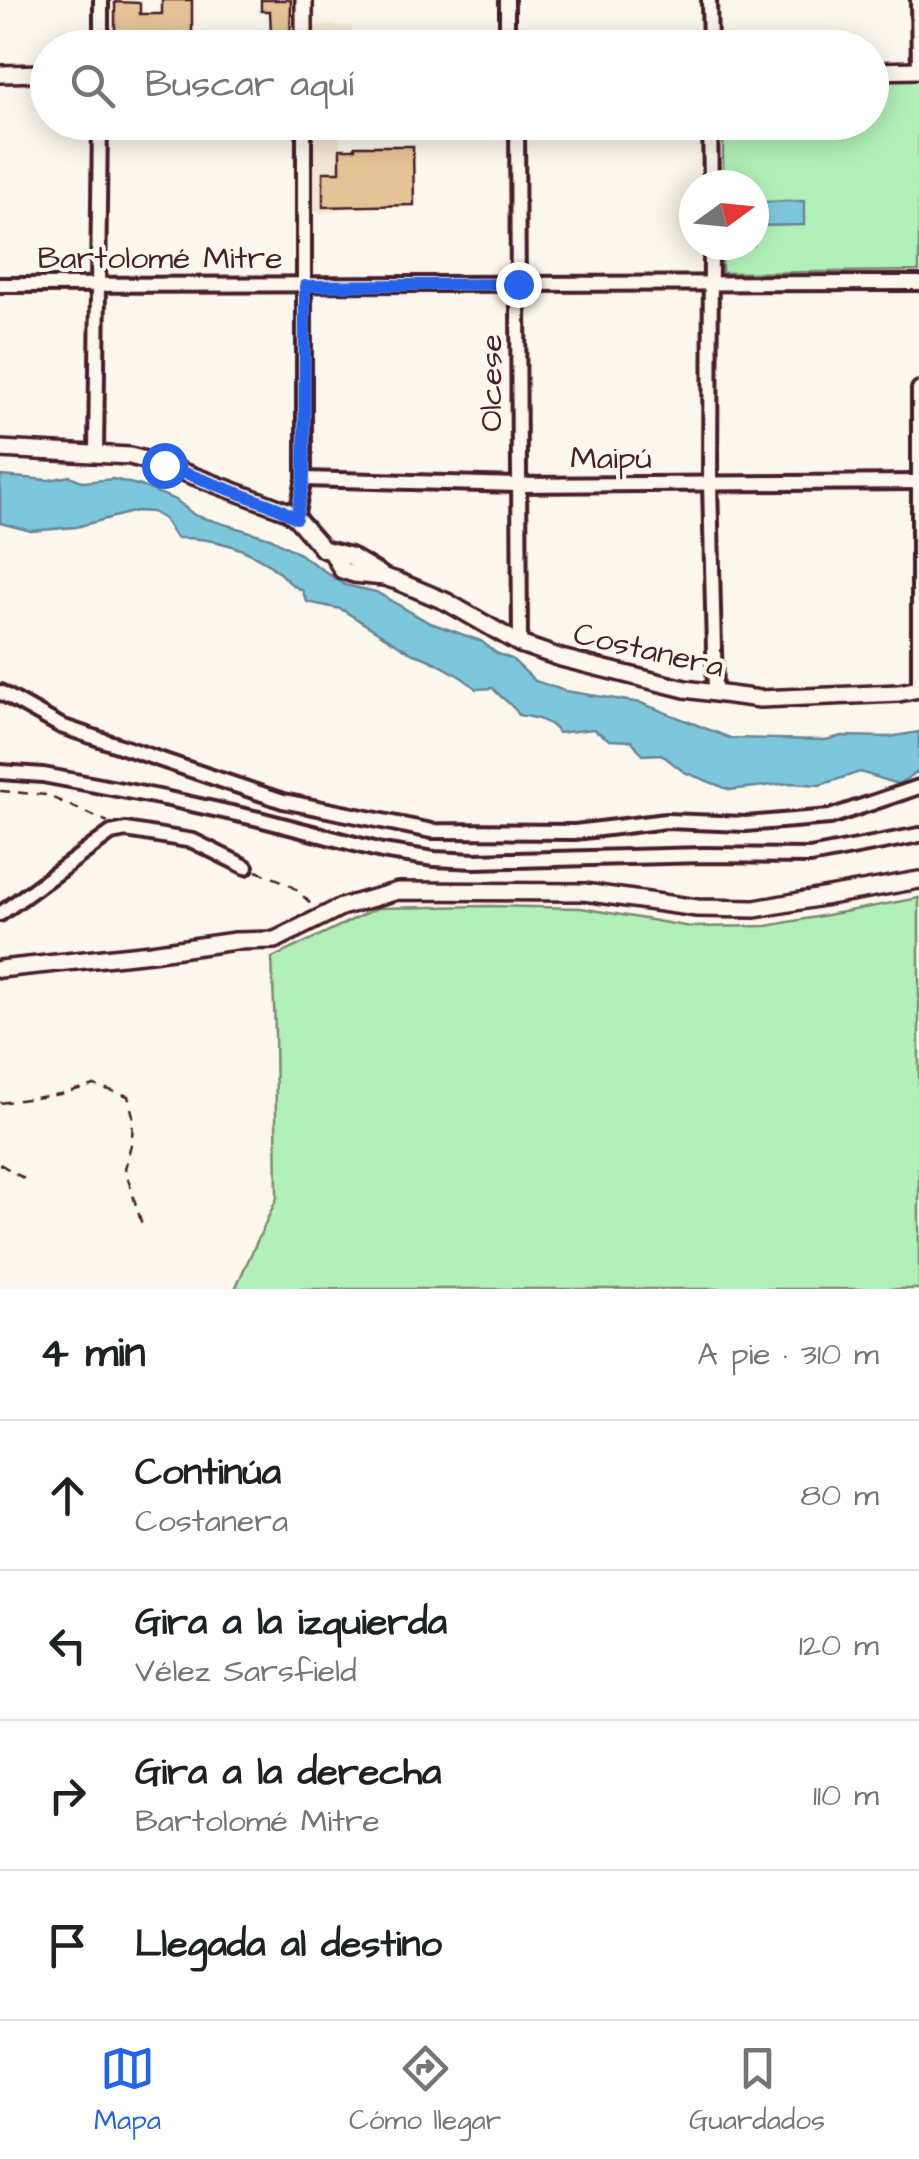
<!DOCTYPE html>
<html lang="es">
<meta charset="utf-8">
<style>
body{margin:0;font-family:"Architects Daughter",sans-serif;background:#f2f2f2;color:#202124}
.compass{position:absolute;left:679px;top:170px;width:90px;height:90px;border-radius:50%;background:#fff;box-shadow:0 5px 25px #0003;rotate:75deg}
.stop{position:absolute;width:30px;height:30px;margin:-22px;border:8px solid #2563eb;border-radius:50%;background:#fff}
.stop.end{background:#2563eb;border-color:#fff;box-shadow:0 2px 10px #0008}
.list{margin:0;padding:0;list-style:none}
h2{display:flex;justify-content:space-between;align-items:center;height:130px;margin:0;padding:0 40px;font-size:42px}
h2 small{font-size:32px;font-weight:400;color:#757577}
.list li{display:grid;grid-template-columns:65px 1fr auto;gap:30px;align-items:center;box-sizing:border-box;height:150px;padding:0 40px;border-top:2px solid #e0e0e0}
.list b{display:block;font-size:38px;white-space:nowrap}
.list p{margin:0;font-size:32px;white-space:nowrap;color:#757577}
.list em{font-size:32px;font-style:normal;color:#757577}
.icon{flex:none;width:55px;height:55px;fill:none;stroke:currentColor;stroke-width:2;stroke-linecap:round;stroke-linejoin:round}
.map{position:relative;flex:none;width:919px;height:1289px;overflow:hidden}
.search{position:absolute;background:#fff;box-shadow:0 5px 25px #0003;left:30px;right:30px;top:30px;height:110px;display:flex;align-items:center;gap:25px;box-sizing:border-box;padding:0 35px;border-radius:55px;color:#757577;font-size:38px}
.sheet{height:730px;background:#fff}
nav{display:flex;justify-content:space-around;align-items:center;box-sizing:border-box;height:140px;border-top:2px solid #e0e0e0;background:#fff;font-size:28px;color:#757577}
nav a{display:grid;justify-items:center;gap:5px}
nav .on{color:#2563eb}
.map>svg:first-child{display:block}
.built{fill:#f4e7d2}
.green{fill:#b1f1b9;stroke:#7e8872;stroke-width:2.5}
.water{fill:#7dc7dd;stroke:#698496;stroke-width:2.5}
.building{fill:#e5c397;stroke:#4a1f2b;stroke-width:2.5}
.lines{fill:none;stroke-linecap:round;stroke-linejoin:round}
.minor-casing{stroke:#4a1f2b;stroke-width:20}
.tertiary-casing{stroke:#4a1f2b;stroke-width:22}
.path{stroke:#4a1f2b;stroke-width:2.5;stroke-dasharray:10 8;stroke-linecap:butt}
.minor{stroke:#fbf7ec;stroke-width:12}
.tertiary{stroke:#fbf7ec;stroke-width:15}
.route{stroke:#2563eb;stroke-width:12}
.labels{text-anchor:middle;stroke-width:8;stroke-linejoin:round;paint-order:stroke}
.street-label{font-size:32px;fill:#4a1f2b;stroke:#fbf7ec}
</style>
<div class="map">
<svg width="919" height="1289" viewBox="0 0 919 1289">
<rect width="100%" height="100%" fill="#fbf7ec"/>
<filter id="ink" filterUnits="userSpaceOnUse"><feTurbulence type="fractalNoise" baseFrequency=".01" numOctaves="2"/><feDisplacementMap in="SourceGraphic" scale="20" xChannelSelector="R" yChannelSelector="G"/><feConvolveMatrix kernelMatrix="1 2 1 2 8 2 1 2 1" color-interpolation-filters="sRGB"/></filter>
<g filter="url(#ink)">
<g class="built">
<polygon points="270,0 314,0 314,26 352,26 352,47 296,47 296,29 270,29"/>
<polygon points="237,123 340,123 339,212 294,213 293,128 237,128"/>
</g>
<g class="green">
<polygon points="872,78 919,78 919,271 722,273 722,245 754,245 754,185 723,185 723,123 872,122"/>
<polygon points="919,898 919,1289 235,1289 277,1198 275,1030 272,958 377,908 489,906 581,908 691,927 767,926"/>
</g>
<g class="water">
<polygon points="804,201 804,225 758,226 757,202"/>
<path d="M0 476 49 480 70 476 84 482 113 479 141 486 176 500 194 515 270 538 298 553 345 585 376 592 428 622 481 641 496 653 512 659 535 681 565 691 641 703 730 738 826 740 842 736 889 737 919 732V771L898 784 860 772 820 785 790 783 730 790 684 772 661 754 643 755 632 741 610 740 593 729 558 733C551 720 532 717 519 715 512 703 501 699 493 688L476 689C466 678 428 657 413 654L341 609 307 602 302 590C289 585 286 578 276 570 248 547 212 537 176 538L164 519 152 512 136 511 76 527 31 531 0 523Z"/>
</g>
<g class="building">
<polygon points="162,0 192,0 192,34 186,42 158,42 158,48 115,48 115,2 140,3 140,14 162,14"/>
<polygon points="261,0 291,0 290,48 256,48 256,33 271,33 270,11 261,11"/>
<polygon points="355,146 413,146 414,205 323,207 323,172 340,172 340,149 355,149"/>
</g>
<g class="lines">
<g class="minor-casing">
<g id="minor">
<polyline points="709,0 710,48"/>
<polyline points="918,0 919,70"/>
<polyline points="101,48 101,0"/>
<polyline points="507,48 507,0"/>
<polyline points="517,122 520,644"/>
<polyline points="710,122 711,185"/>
<polyline points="711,245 710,483 715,692"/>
<polyline points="0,285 919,283"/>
<polyline points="919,389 919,685"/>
<polyline points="96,453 100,122"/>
<polyline points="304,479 518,485 919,482"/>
<polyline points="296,518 304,479 304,122"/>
<polyline points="0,692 61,726 283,801 432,831 575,832 666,821 746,824 830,817 919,787"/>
<polyline points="0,772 43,775 164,798 259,819 382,851 434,859 475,861 704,855 810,856 919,835"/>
<polyline points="0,914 111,833 126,830 193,841 246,867"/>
</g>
</g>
<g class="tertiary-casing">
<g id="tertiary">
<polyline points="304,0 304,48"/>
<polyline points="872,71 919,70"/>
<polyline points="0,74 48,73"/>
<polyline points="0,449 130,456 164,465 287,511 296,518 323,549 350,556 380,574"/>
<polyline points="332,552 342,570 354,574 384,577 397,581 447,602 520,644 561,658 685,689 760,699 899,693 919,689"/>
<polyline points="0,969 151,953 235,941 275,940 341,907 398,891 584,892 697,908 755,909 919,880"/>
</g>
</g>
<g class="path">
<polyline points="0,791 46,795 108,822"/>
<path d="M256 871C285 882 290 882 312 905"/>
<polyline points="0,1103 60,1094 94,1085 128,1096 133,1116 132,1140 125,1169 143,1228"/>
<polyline points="0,1164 26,1180"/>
</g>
<use href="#minor" class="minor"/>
<use href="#tertiary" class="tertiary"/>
</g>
</g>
<g class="lines" filter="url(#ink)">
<polyline class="route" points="164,465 278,508 296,518 304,479 305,286 518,284"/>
</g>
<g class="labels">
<g class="street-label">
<text x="160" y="268">Bartolomé Mitre</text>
<text transform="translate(490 383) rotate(-90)" y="11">Olcese</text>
<text x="611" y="468">Maipú</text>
<text transform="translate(649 649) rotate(13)" y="11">Costanera</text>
</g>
</g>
</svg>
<svg class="compass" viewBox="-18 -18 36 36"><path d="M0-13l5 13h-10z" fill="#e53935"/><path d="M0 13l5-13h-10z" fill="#757577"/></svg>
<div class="stop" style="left:164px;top:465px"></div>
<div class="stop end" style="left:518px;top:284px"></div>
<div class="search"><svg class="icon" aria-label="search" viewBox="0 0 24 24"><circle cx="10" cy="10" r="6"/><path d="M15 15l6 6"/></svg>Buscar aquí</div>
</div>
<section class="sheet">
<h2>4 min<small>A pie · 310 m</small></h2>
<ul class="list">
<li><svg class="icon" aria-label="ahead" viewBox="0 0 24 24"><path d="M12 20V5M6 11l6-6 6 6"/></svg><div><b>Continúa</b><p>Costanera</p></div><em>80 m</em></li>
<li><svg class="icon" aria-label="left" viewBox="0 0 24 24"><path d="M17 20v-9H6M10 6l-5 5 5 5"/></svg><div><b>Gira a la izquierda</b><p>Vélez Sarsfield</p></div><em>120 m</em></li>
<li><svg class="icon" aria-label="right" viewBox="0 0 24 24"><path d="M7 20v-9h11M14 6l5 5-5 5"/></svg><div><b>Gira a la derecha</b><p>Bartolomé Mitre</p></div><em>110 m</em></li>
<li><svg class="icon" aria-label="arrive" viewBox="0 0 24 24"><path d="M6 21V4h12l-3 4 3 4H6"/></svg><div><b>Llegada al destino</b></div></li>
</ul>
</section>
<nav>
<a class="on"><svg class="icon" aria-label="map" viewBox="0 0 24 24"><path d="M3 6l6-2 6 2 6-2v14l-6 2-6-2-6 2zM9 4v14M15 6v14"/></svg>Mapa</a>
<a><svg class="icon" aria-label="directions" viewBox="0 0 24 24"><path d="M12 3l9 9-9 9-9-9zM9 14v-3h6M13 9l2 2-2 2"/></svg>Cómo llegar</a>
<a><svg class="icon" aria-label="saved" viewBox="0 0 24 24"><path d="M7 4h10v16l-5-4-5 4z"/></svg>Guardados</a>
</nav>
